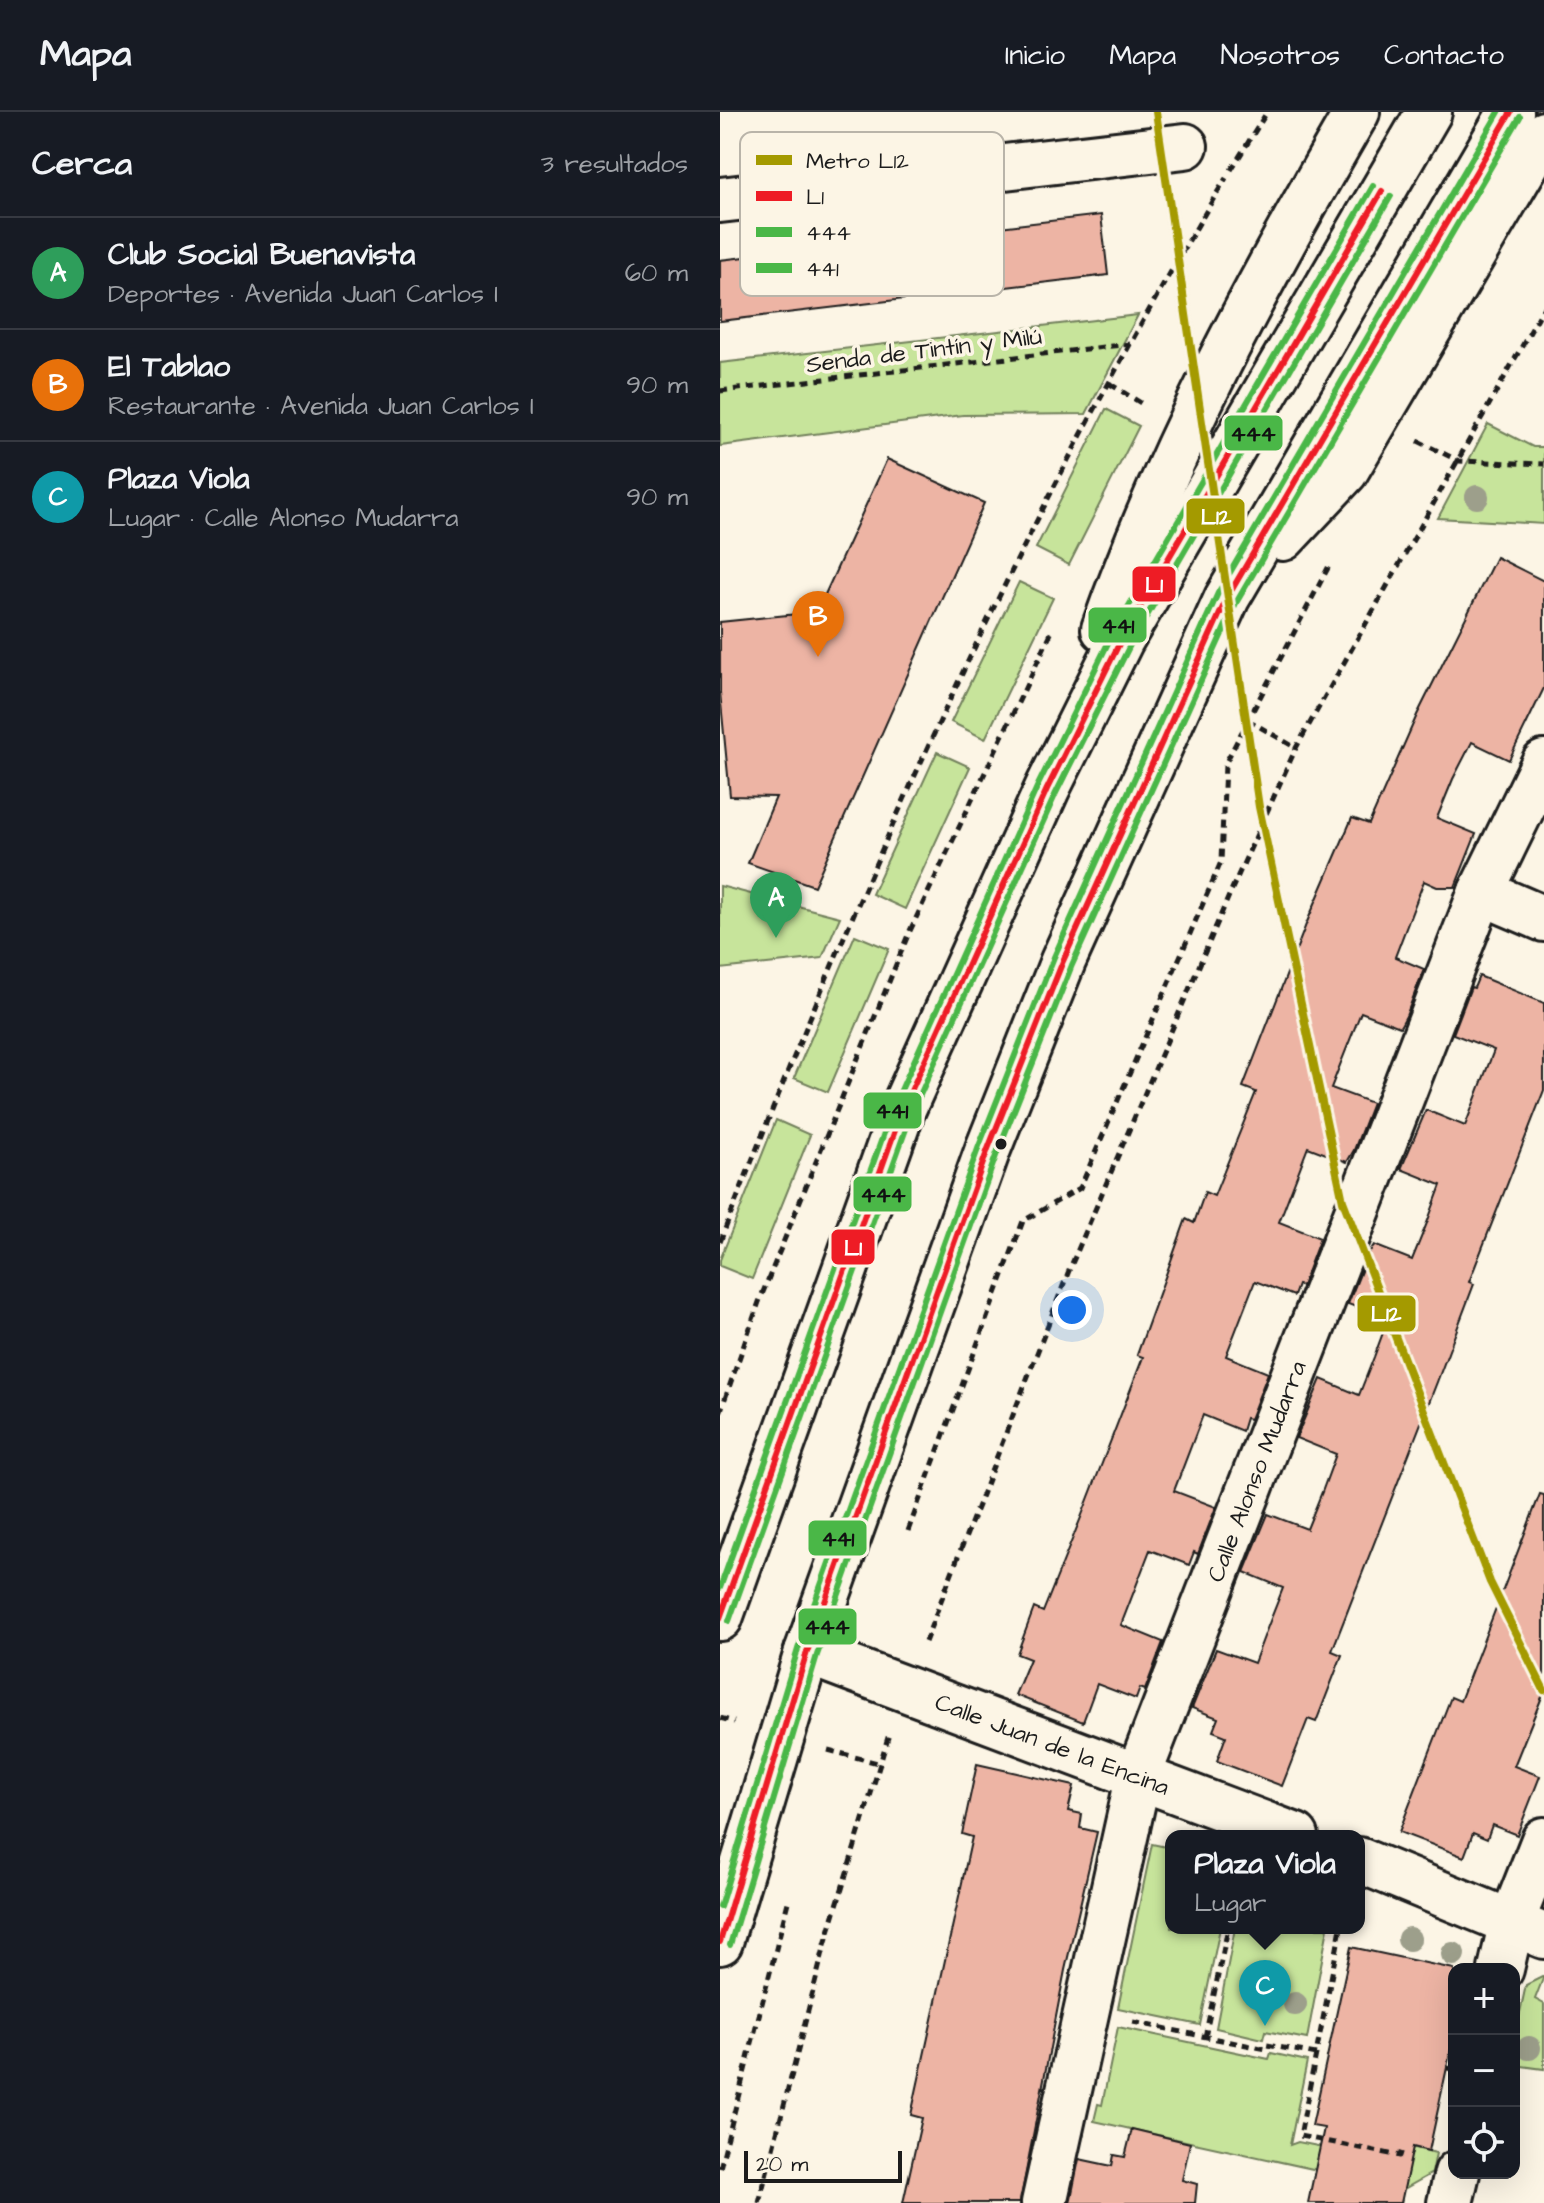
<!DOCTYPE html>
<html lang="es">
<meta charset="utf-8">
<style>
body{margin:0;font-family:"Architects Daughter",sans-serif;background:#20242c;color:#f1f3f6}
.controls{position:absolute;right:24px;bottom:24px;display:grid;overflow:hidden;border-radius:16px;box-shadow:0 8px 32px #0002}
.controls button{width:72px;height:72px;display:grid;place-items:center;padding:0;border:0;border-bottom:2px solid #363941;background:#171b24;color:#f1f3f6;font:40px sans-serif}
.scale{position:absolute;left:24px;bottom:20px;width:158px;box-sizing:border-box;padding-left:8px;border:4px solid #1c1c1c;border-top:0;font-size:22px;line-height:28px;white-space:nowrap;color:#1c1c1c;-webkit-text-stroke:6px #fcf5e5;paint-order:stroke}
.you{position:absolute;left:352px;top:1198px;width:28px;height:28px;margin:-20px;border:6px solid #fff;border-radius:50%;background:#1a73e8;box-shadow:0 0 0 12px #1a73e833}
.badge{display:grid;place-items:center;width:52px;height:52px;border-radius:50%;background:#1f6fb2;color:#fff;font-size:26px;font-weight:700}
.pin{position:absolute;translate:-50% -66px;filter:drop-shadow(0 2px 4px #0008)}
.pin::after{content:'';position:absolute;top:42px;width:28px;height:24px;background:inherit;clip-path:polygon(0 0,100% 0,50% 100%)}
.popup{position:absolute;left:445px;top:1718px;width:200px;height:104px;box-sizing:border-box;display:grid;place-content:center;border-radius:16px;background:#171b24;filter:drop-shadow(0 2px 6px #0005);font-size:26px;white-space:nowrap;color:#9ea1a6}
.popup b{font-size:30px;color:#f1f3f6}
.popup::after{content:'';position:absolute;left:50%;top:100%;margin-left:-16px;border:16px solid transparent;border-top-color:#171b24}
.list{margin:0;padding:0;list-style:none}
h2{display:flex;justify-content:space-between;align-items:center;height:104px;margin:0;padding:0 32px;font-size:34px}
h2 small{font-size:26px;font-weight:400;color:#9ea1a6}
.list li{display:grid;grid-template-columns:52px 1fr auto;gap:24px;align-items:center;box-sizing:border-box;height:112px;padding:0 32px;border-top:2px solid #363941}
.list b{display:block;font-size:30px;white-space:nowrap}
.list p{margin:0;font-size:26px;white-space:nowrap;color:#9ea1a6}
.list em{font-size:26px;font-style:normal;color:#9ea1a6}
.icon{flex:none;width:44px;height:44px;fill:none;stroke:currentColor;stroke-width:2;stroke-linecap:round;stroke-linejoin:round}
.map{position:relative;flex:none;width:824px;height:2091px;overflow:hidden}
header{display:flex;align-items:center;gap:48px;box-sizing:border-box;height:112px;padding:0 40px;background:#171b24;border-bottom:2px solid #363941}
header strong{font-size:38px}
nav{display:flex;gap:44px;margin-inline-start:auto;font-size:28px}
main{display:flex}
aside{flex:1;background:#171b24}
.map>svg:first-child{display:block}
.green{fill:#c7e49b;stroke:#72805c;stroke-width:2}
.building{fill:#edb4a4;stroke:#1c1c1c;stroke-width:2}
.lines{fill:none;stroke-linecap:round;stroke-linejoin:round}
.street-casing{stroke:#1c1c1c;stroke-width:50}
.secondary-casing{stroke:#1c1c1c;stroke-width:50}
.path{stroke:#1c1c1c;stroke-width:5;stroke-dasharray:8 6;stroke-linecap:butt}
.street{stroke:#fcf5e5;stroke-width:44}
.secondary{stroke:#fcf5e5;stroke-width:44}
.bus-1-casing{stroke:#fcf5e5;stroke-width:12}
.bus-2-casing{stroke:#fcf5e5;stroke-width:12}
.bus-3-casing{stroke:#fcf5e5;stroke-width:12}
.bus-1{stroke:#ee1c25;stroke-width:6}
.bus-2{stroke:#4ab747;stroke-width:6}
.bus-3{stroke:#4ab747;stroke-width:6}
.metro-1-casing{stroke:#fcf5e5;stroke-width:14}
.metro-1{stroke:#a49a00;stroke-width:8}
.tree{fill:#9d9f8b}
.bus-dot{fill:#1c1c1c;stroke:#fcf5e5;stroke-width:3}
.labels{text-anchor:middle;stroke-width:7;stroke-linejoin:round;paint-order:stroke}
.street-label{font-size:24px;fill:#1c1c1c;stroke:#fcf5e5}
.key{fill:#fcf5e5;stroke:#b9b4a9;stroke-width:2}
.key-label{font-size:22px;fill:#1c1c1c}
.line-badge{stroke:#fcf5e5;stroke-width:3}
.badge-label{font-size:22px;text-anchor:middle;font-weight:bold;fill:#fff}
.pale-badge-label{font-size:22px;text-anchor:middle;font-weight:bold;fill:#111}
</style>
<header>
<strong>Mapa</strong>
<nav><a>Inicio</a><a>Mapa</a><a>Nosotros</a><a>Contacto</a></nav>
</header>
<main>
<aside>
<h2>Cerca<small>3 resultados</small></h2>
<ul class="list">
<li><span class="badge" style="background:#2e9e5b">A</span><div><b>Club Social Buenavista</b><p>Deportes · Avenida Juan Carlos I</p></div><em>60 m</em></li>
<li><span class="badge" style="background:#e8710a">B</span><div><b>El Tablao</b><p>Restaurante · Avenida Juan Carlos I</p></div><em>90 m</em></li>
<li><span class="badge" style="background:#0f9aa8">C</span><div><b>Plaza Viola</b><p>Lugar · Calle Alonso Mudarra</p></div><em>90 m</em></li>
</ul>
</aside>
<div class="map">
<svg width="824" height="2091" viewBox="0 0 824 2091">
<rect width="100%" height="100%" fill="#fcf5e5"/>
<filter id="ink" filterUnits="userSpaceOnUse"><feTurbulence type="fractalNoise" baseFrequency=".0125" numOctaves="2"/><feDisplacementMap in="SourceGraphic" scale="16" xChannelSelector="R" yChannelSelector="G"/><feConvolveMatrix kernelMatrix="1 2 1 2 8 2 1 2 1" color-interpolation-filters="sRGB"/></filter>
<g filter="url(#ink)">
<g class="green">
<polygon points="418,203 366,302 243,303 0,334 0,251"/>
<polygon points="386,297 419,314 349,453 316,436"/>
<polygon points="768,312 813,335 824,335 824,412 718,406"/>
<polygon points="299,470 333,486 265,627 231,610"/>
<polygon points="217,640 250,655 185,797 152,782"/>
<polygon points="0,774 120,805 102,846 0,857"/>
<polygon points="135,823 169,837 108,980 74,966"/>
<polygon points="56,1008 90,1023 32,1167 0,1154 0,1148"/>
<polygon points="432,1732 451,1736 451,1816 500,1816 480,1913 398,1896"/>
<polygon points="515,1816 608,1816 587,1927 545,1919 543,1927 496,1916"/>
<polygon points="824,1864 815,1887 824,1892 824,1957 794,1953 794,1928 806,1873"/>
<polygon points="398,1915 549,1947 551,1941 587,1949 570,2033 578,2030 687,2052 691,2035 716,2041 712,2061 684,2077 374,2009 378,1992 382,1993"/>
</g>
<g class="building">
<polygon points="381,103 388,163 0,209 0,148"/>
<polygon points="167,347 264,391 94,774 28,751 56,685 10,684 0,580 0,510 97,500"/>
<polygon points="776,445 824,469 824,576 789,648 752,630 733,667 717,706 756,722 735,775 717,775 704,769 675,845 704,857 686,904 680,915 641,900 611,976 652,991 634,1038 627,1050 588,1035 559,1110 600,1126 582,1174 578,1173 574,1184 535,1169 506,1244 548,1261 530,1307 526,1306 522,1319 483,1303 454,1379 496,1395 478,1442 474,1440 469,1453 430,1438 401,1513 443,1530 425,1578 420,1576 416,1587 377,1572 363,1610 295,1583 310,1547 297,1542 314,1496 323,1500 362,1403 423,1245 417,1243 466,1107 474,1111 485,1080 494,1084 536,980 523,975 587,810 632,706 649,712 697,603"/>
<polygon points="759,864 824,891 824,978 749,1170 754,1172 717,1270 612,1539 622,1543 596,1610 588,1607 562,1674 497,1649 506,1624 493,1619 498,1606 472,1596 496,1537 534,1551 548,1514 563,1476 524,1460 548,1402 587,1417 602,1380 616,1342 576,1326 601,1267 639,1283 654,1245 668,1207 628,1192 647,1144 654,1133 692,1148 707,1111 721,1073 681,1057 706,998 745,1014 774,938 733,922 751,875 754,876"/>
<polygon points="820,1382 824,1383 824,1580 794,1654 820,1664 797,1723 772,1713 767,1727 753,1721 744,1745 679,1720 731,1585 740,1589"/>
<polygon points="257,1652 354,1674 348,1699 362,1702 360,1716 377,1720 345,1858 300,2091 183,2091 202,2006 191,2003 252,1725 242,1722"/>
<polygon points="631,1835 734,1857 734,1923 709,2039 693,2035 681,2091 588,2091 604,2016 592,2014"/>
<polygon points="412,2017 470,2031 462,2068 477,2072 475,2091 350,2091 359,2047 392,2054 394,2043 405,2045"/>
</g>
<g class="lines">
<g class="street-casing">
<g id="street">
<polyline points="0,88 465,34"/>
<polyline points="761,780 824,807"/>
<path id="s1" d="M87 1540 576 1724"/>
<polyline points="639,1748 824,1824"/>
<polyline points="781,1857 792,1809 824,1728"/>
<path id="s2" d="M324 2091 419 1662 761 780 824 651"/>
<polyline points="730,2091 737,2061"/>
</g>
</g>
<g class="secondary-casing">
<g id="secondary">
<polyline points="563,426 625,360 824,22"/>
<path d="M384 517C449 334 540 167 637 0"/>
<polyline points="0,1506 182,999 327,677 401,528 709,0"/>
<polyline points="0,1830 87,1540 268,1037 343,849 507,486 791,0"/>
</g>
</g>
<g class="path">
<polyline points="511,58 547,0"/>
<polyline points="390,272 424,293"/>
<polyline points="0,279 410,232"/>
<polyline points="698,329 739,349 824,352"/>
<polyline points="528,608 576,636"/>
<path d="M0 1130C142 765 303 402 506 66"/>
<polyline points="0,1301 39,1190 188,823 333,517"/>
<polyline points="188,1419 303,1109 360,1076 501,750 505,652 609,454"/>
<polyline points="205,1530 348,1161 511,779 576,636 824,195"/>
<polyline points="0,1606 14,1610"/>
<polyline points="108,1638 158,1651"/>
<polyline points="413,1910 546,1937 547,1933 596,1942 621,1816"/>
<polyline points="485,1925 508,1816"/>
<polyline points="596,1942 580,2024 680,2044 683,2034"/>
<polyline points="727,1956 734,1957"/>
<polyline points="0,2056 69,1786"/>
<polyline points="39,2091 104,1836 169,1622"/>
</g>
<use href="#street" class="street"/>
<use href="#secondary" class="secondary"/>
<g class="bus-1-casing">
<g id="bus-1">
<polyline points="0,1506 182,999 327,677 401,528 662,79"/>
<polyline points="0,1830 87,1540 268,1037 343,849 507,486 791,0"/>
</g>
</g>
<g class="bus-2-casing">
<g id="bus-2">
<polyline points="9,1509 191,1003 336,681 410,533 671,84"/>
<polyline points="10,1833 97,1543 277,1041 352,853 516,491 800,5"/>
</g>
</g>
<g class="bus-3-casing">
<g id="bus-3">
<polyline points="0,1476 173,996 318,673 392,523 653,74"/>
<polyline points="0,1795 78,1537 259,1034 334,845 498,481 779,0"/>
</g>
</g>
<use href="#bus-1" class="bus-1"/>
<use href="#bus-2" class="bus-2"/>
<use href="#bus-3" class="bus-3"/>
<g class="metro-1-casing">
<polyline id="metro-1" points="436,0 539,695 623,1089 770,1470 824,1578"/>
</g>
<use href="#metro-1" class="metro-1"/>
</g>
<g class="tree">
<circle cx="757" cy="385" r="12"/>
<circle cx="689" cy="1827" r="12"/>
<circle cx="733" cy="1842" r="12"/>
<circle cx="575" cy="1892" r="12"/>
<circle cx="809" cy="1936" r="12"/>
</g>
</g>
<circle class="bus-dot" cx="281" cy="1032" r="7"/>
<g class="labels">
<g class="street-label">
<text transform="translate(204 238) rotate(-7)" y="8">Senda de Tintín y Milú</text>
<text dy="8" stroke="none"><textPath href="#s2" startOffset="764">Calle Alonso Mudarra</textPath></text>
<text dy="8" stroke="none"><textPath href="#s1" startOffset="262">Calle Juan de la Encina</textPath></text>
</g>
</g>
<rect x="20" y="20" width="264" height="164" rx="12" class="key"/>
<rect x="36" y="43" width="36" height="10" fill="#a49a00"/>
<rect x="36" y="79" width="36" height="10" fill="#ee1c25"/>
<rect x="36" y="115" width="36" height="10" fill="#4ab747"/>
<rect x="36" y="151" width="36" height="10" fill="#4ab747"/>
<g class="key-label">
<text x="86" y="56">Metro L12</text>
<text x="86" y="92">L1</text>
<text x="86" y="128">444</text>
<text x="86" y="164">441</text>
</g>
<g class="line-badge">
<rect x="503" y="302" width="61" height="38" rx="8" fill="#4ab747"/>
<rect x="465" y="385" width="61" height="38" rx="8" fill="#a49a00"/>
<rect x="411" y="453" width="46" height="38" rx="8" fill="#ee1c25"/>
<rect x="367" y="494" width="61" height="38" rx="8" fill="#4ab747"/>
<rect x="142" y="979" width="61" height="39" rx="8" fill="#4ab747"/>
<rect x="132" y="1063" width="61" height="38" rx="8" fill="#4ab747"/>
<rect x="110" y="1116" width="46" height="38" rx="8" fill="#ee1c25"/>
<rect x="636" y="1182" width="61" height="39" rx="8" fill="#a49a00"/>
<rect x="87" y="1407" width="61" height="38" rx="8" fill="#4ab747"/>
<rect x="77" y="1495" width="61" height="39" rx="8" fill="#4ab747"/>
</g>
<g class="badge-label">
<text x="496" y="412">L12</text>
<text x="434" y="480">L1</text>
<text x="133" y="1143">L1</text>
<text x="666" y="1209">L12</text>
</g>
<g class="pale-badge-label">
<text x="533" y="329">444</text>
<text x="398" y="521">441</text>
<text x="172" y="1006">441</text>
<text x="163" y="1090">444</text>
<text x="118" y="1434">441</text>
<text x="107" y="1522">444</text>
</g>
</svg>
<div class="controls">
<button>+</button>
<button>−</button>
<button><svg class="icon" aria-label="locate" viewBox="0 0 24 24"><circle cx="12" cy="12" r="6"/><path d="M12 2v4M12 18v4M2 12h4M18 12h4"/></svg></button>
</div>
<div class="scale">20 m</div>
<div class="you"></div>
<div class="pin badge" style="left:56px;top:826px;background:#2e9e5b">A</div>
<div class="pin badge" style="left:98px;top:545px;background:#e8710a">B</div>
<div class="pin badge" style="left:545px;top:1914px;background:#0f9aa8">C</div>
<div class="popup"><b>Plaza Viola</b>Lugar</div>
</div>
</main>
